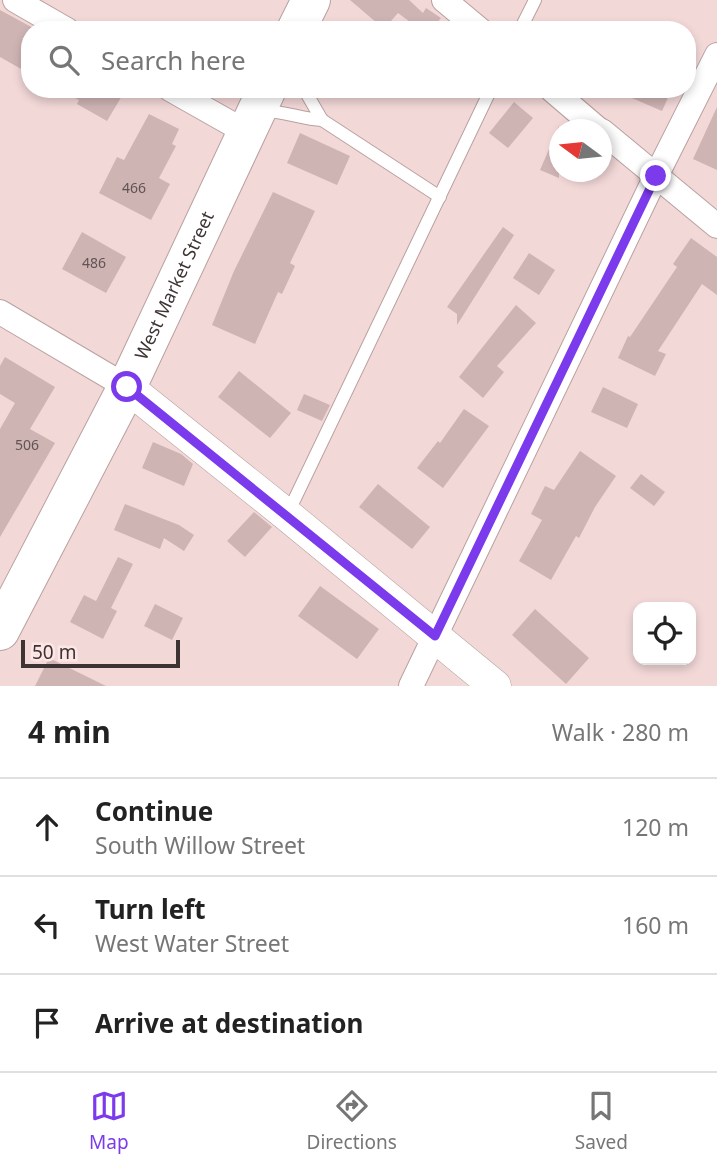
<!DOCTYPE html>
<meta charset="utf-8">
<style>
body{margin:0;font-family:"Noto Sans",sans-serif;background:#f2f2f2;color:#222}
.controls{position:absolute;right:21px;bottom:21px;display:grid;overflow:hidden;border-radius:14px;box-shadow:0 4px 10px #0003}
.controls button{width:63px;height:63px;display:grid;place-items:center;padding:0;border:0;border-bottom:2px solid #e0e0e0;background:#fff;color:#222;font:35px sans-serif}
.compass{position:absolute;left:549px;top:119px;width:63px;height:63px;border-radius:50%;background:#fff;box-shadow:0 4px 10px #0003;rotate:285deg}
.scale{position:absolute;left:21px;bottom:18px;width:159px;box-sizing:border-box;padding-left:7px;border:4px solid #3e3333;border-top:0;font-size:19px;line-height:24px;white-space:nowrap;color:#3e3333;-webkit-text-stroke:5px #fde7e6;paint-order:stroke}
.stop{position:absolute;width:21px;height:21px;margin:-16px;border:5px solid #7c3aed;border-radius:50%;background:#fff}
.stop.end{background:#7c3aed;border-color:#fff;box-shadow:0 2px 7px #0008}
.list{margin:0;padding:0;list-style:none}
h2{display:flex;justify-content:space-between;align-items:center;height:91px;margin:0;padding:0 28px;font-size:30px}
h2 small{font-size:23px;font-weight:400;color:#767676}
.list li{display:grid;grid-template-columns:46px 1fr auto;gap:21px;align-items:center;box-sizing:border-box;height:98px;padding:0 28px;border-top:2px solid #e0e0e0}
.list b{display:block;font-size:26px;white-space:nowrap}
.list p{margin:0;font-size:23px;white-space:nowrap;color:#767676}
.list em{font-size:23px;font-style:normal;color:#767676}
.icon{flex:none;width:38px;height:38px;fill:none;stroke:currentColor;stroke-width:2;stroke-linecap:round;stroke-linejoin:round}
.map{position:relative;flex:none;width:717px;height:686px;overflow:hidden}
.search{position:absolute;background:#fff;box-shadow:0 4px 10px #0003;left:21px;right:21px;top:21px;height:77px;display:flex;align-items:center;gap:18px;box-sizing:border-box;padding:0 24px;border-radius:28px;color:#767676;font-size:26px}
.sheet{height:385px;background:#fff}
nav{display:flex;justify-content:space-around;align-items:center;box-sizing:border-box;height:98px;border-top:2px solid #e0e0e0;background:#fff;font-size:19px;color:#767676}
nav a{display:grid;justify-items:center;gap:4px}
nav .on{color:#7c3aed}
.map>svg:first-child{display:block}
.building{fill:#cfb4b4}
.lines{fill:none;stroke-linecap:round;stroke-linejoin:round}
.service-casing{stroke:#baa0a0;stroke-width:14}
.minor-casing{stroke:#baa0a0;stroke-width:26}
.tertiary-casing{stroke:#baa0a0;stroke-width:33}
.primary-casing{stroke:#baa0a0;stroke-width:40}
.service{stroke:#fff;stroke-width:12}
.minor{stroke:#fff;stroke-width:24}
.tertiary{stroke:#fff;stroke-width:32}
.primary{stroke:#fff;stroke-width:38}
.route{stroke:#7c3aed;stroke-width:9}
.labels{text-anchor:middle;stroke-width:5;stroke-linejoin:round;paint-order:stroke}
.number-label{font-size:14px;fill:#625353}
.street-label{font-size:18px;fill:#3e3333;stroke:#fde7e6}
</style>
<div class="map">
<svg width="717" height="686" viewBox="0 0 717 686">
<rect width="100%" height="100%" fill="#f3d8d8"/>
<g class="building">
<polygon points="350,0 409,0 423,13 426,8 441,18 436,24 442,30 411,30 414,25 398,13 384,29"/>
<polygon points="0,10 35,29 30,30 30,74 0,57"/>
<polygon points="57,89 126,89 107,121 77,104 79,100"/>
<polygon points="611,89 672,89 662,111"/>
<polygon points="514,102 533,118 508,148 489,133"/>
<polygon points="717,107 717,170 693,159"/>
<polygon points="149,114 179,129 172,144 176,146 159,178 170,184 151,220 99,193 117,157 124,160"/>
<polygon points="559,126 559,178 540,170"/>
<polygon points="300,133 350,156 337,185 287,163"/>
<polygon points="273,192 315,211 290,263 295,266 282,294 278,292 255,344 212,325 234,271"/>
<polygon points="503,227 514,235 457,325 457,314 447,307"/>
<polygon points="82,232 126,257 106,293 62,269"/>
<polygon points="691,238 717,257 717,295 702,284 658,351 666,354 655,376 618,358 628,336 630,337 677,267 673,264"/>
<polygon points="529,253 555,270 539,295 513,278"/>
<polygon points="516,305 536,323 497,366 504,372 483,398 459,377"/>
<polygon points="5,357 55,387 30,429 55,443 0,537 0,429 15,403 0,394 0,366"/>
<polygon points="239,371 291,413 270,438 218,397"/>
<polygon points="603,387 638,404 627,428 591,412"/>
<polygon points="304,394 330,405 322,421 297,410"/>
<polygon points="464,409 489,426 443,488 417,468 438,441 440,443"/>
<polygon points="153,442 181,454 193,464 184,486 142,468"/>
<polygon points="580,451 616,476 595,507 579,538 576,536 551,580 519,561 542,520 531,514 545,486 554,490"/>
<polygon points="641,474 665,492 654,506 630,488"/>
<polygon points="378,484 430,527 412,549 359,507"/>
<polygon points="125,504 179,525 194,535 184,551 164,538 160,549 114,530"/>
<polygon points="254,512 272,527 245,557 227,541"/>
<polygon points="118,557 133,564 111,608 117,611 103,639 70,622 84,595 96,601"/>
<polygon points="320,586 379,629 357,659 298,616"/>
<polygon points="155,604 183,618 172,640 144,626"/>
<polygon points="535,609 589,658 566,684 512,635"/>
<polygon points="49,658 106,686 35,686"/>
</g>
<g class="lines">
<g class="service-casing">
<g id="service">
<polyline points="520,30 535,0"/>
<path d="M263 111C284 111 302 119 322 120L304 89"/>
<polyline points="322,120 440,197"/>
<polyline points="287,515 491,89"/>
</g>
</g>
<g class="minor-casing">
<g id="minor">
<polyline points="15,0 67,30"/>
<polyline points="444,0 480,30"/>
<polyline points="170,89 246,132"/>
<polyline points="551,89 599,130"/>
<polyline points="602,131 717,226"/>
<polyline points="0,312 127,387"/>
<polyline points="411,686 656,176 717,55"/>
</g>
</g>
<g class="tertiary-casing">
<polyline id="tertiary" points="127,387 287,515 495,686"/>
</g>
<g class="primary-casing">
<g id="primary">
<polyline points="296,30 311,0"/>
<path id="s1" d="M0 631 127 387 267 89"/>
</g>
</g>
<use href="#service" class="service"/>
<use href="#minor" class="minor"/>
<use href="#tertiary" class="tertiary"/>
<use href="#primary" class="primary"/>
</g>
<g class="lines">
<polyline class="route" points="127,387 435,636 656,176"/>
</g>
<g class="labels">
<g class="number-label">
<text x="134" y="193">466</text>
<text x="94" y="268">486</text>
<text x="27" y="450">506</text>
</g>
<g class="street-label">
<text dy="6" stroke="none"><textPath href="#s1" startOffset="387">West Market Street</textPath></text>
</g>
</g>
</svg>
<div class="controls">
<button><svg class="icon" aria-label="locate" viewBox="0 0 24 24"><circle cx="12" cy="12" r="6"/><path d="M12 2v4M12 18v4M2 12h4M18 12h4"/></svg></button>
</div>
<svg class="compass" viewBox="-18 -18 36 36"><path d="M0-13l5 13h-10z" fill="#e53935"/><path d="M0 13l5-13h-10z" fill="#767676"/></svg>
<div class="scale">50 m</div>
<div class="stop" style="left:127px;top:387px"></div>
<div class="stop end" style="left:656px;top:176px"></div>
<div class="search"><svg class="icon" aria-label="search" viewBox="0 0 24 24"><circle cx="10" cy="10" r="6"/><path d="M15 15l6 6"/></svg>Search here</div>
</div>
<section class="sheet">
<h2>4 min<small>Walk · 280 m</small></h2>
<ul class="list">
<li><svg class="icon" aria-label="ahead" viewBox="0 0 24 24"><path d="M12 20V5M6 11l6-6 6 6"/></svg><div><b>Continue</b><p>South Willow Street</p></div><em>120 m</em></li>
<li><svg class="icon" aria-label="left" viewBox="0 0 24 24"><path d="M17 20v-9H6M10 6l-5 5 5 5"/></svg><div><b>Turn left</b><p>West Water Street</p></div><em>160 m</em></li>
<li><svg class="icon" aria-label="arrive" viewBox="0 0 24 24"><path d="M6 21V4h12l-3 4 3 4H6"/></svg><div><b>Arrive at destination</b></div></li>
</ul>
</section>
<nav>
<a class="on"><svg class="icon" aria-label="map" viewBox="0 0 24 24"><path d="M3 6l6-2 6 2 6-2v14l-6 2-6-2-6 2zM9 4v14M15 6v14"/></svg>Map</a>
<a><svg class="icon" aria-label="directions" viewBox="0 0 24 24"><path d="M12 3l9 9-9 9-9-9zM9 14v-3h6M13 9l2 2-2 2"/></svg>Directions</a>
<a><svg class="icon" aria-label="saved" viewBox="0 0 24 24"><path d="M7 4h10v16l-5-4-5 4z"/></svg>Saved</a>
</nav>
